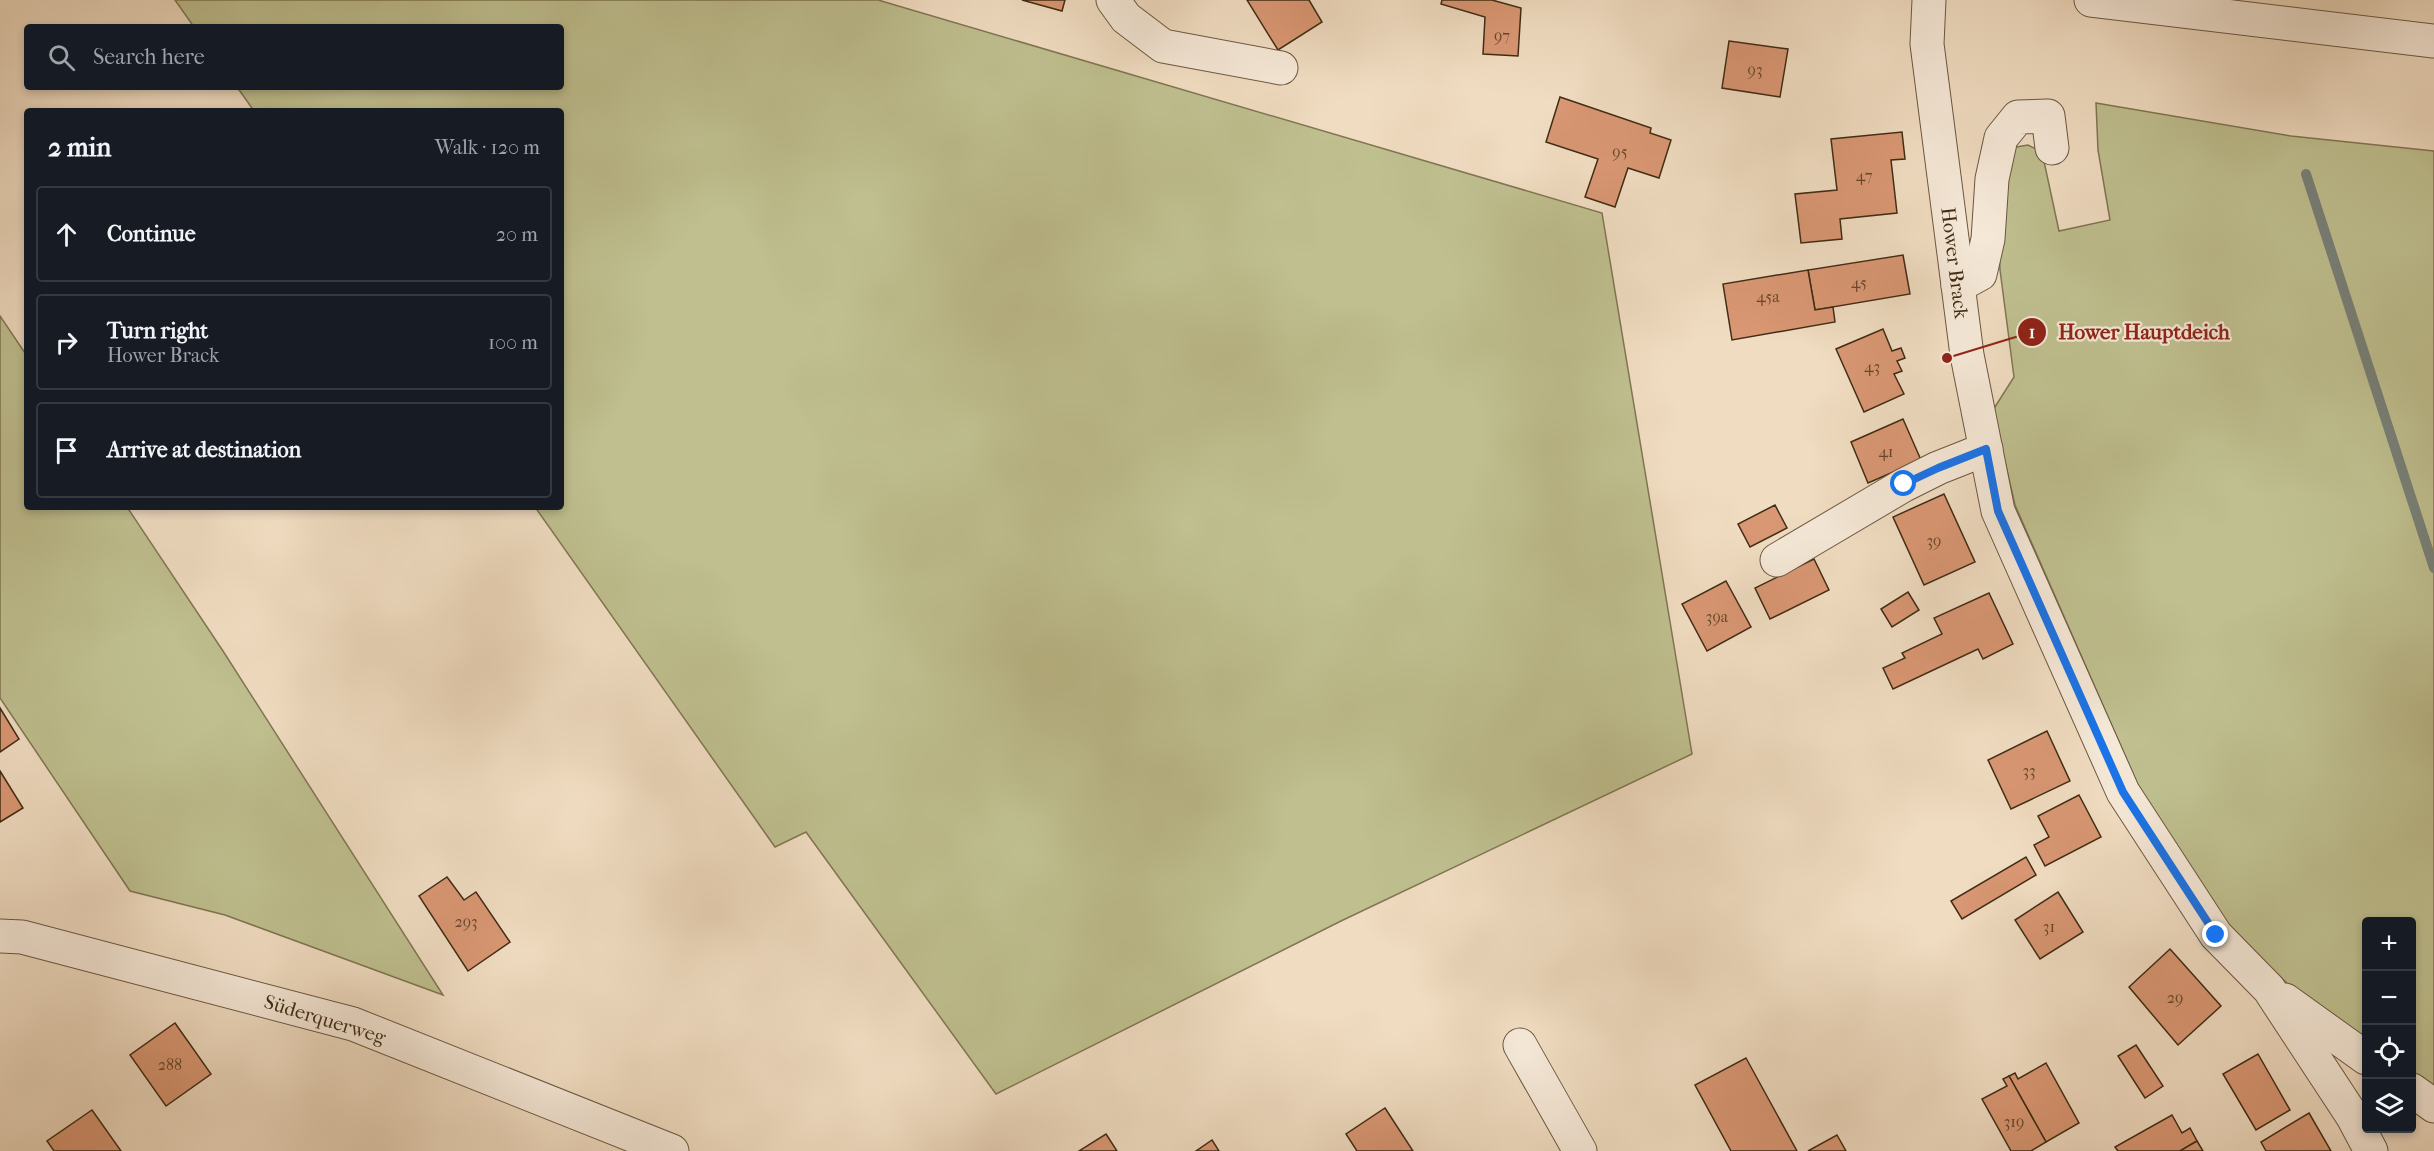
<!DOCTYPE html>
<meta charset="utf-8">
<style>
body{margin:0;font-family:"IM FELL French Canon",serif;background:#20242c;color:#f1f3f6}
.controls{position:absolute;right:18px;bottom:18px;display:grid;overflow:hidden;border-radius:6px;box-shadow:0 3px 9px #0003}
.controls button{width:54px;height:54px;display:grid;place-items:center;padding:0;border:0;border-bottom:2px solid #363941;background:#171b24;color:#f1f3f6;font:30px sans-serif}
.stop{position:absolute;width:18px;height:18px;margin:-14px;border:4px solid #1a73e8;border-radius:50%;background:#fff}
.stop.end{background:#1a73e8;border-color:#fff;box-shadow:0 2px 6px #0008}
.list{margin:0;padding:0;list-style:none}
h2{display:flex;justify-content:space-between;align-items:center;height:78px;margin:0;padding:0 24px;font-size:26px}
h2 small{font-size:20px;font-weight:400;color:#9ea1a6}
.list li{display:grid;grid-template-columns:39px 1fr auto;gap:18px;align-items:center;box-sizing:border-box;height:96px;margin:0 12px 12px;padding:0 12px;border:2px solid #363941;border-radius:6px}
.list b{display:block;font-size:22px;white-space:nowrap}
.list p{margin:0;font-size:20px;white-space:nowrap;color:#9ea1a6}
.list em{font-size:20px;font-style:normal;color:#9ea1a6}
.icon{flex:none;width:33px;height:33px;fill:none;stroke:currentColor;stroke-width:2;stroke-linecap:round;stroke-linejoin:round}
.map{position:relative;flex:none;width:2434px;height:1151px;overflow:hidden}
.search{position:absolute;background:#171b24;box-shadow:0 3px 9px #0003;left:24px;top:24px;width:540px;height:66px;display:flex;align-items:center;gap:15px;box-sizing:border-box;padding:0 21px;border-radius:6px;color:#9ea1a6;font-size:22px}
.panel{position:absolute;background:#171b24;box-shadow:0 3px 9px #0003;left:24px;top:108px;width:540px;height:402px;border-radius:6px}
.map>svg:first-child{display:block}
.green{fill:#bfbf8f;stroke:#807652;stroke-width:1.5}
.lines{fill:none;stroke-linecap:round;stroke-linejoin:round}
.stream{stroke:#788179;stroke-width:10}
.building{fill:#d99773;stroke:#402c15;stroke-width:1.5}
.minor-casing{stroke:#6c5840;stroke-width:35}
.minor{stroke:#f5e8d7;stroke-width:33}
.route{stroke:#1a73e8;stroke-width:8}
.labels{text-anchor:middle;stroke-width:4.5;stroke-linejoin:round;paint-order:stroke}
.number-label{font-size:16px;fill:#66472c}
.street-label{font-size:20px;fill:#402c15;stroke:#f5e8d7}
.leader{fill:none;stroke:#8f2418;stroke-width:2}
.callout-dot{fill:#8f2418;stroke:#f5e8d7;stroke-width:2}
.mark-label{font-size:18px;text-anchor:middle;font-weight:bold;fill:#fff}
.callout-label{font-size:21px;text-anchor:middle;font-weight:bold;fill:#8f2418;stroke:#f5e8d7;stroke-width:4.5;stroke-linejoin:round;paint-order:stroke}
</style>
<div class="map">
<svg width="2434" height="1151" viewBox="0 0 2434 1151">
<rect width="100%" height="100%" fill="#f0dcc1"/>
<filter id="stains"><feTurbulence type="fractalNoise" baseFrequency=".00333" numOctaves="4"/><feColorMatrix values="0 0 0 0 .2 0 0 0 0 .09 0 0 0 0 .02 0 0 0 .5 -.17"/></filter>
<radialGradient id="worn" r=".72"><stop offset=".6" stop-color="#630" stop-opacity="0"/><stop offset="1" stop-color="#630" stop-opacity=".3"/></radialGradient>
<g class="green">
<polygon points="175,0 878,0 1602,213 1692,754 1341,921 996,1094 806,832 775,847 535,507 561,507 561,111 254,111 237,87 561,87 561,27 194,27"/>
<polygon points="2096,103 2291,136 2434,151 2434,1092 2412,1075 2412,922 2366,922 2366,1042 2288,984 2225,926 2138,785 2015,505 1993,410 2014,377 2000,270 1997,211 2010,148 2028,145 2042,152 2059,231 2110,220 2098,150"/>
<polygon points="0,316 27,356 27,507 127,507 223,651 443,995 225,915 130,891 0,698"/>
</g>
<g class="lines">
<polyline class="stream" points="2306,174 2434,568"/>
</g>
<g class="building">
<polygon points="1022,0 1065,0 1062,11"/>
<polygon points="1247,0 1309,0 1322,22 1278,50"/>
<polygon points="1442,0 1492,0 1521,8 1518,56 1483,54 1485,17 1441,4"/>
<polygon points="1729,41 1788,49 1780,97 1722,88"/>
<polygon points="1560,97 1651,128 1650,133 1671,140 1659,178 1628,168 1615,207 1585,197 1598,159 1546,142"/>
<polygon points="1902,132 1905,159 1891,160 1897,213 1840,219 1842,239 1801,243 1795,194 1837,190 1831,139"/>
<polygon points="1903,255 1910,294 1815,310 1808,270"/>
<polygon points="1808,270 1815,310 1833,307 1835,322 1732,340 1723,284"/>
<polygon points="1883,329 1892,351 1901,348 1905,358 1897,361 1902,371 1894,374 1904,394 1864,412 1836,349"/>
<polygon points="1903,419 1921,460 1868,483 1851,442"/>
<polygon points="1944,494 1975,562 1924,585 1893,517"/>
<polygon points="1775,505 1787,528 1750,547 1738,524"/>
<polygon points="1814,559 1829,590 1770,619 1755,588"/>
<polygon points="1726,581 1751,627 1707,651 1682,604"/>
<polygon points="1908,592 1919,610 1892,627 1881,609"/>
<polygon points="1989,593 2013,644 1983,659 1978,649 1893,689 1883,668 1905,658 1902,653 1942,634 1934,618"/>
<polygon points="0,708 19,739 0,752"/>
<polygon points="2047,731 2070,781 2011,809 1988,760"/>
<polygon points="0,771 23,808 0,822"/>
<polygon points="2079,795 2101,837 2045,866 2034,845 2049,837 2038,816"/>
<polygon points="2026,857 2036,875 1962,919 1951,901"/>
<polygon points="447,877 464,900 476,892 510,942 468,971 419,896"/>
<polygon points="2058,892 2083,932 2040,959 2015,920"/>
<polygon points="2170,949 2221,1006 2178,1045 2129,987"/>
<polygon points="175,1023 211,1074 166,1106 130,1055"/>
<polygon points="2136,1045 2163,1086 2145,1098 2118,1056"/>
<polygon points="2258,1054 2290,1110 2256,1130 2223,1074"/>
<polygon points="1746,1058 1797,1151 1731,1151 1695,1085"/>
<polygon points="2046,1063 2079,1123 2046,1142 2009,1076 2015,1073 2018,1079"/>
<polygon points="2009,1076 2046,1142 2031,1151 2011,1151 1982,1099 2007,1086 2003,1079"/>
<polygon points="1385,1108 1413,1151 1357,1151 1346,1134"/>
<polygon points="92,1110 121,1151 54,1151 47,1141"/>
<polygon points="2309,1113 2331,1151 2266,1151 2261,1142"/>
<polygon points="2172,1115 2182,1133 2190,1128 2197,1141 2180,1151 2118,1151 2115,1147"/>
<polygon points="1106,1134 1117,1151 1079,1151"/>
<polygon points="1837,1135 1846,1151 1808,1151"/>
<polygon points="1212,1140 1219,1151 1196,1151"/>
<polygon points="2197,1141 2203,1151 2180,1151"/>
</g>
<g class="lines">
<g class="minor-casing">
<g id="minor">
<polyline points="1113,0 1126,18 1163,46 1281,68"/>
<polyline points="1929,0 1927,44 1967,355 1998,511 2123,792 2216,935 2269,989 2353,1117 2371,1151"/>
<polyline points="2091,0 2434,41"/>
<polyline points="1958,286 1980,274 1988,239 1992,179 2001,138 2018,117 2048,116 2052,148"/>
<polyline points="1777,560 1904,485 1938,468 1986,449"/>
<polyline points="0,936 22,937 353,1024 672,1151"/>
<polyline points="2285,1000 2366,1058"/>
<polyline points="1520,1045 1580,1151"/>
<polyline points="2412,1090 2434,1106"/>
</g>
</g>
<use href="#minor" class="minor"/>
</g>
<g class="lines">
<polyline class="route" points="1904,484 1938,468 1986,449 1998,511 2123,792 2216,935"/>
</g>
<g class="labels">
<g class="number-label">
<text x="1502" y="41">97</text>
<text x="1755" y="75">93</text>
<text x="1620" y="157">95</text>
<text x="1864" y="181">47</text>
<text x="1859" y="288">45</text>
<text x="1768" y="302">45a</text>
<text x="1872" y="372">43</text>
<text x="1886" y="457">41</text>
<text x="1934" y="546">39</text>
<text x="1717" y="622">39a</text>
<text x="2029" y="776">33</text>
<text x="466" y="927">293</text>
<text x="2049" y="932">31</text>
<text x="2175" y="1003">29</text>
<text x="170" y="1070">288</text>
<text x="2014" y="1127">319</text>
</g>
<g class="street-label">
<text transform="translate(1955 263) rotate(83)" y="7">Hower Brack</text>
<text transform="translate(325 1019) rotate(17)" y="7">Süderquerweg</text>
</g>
</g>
<path class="leader" d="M1947 358L2032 332"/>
<g class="callout-dot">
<circle cx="1947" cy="358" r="6"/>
<circle cx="2032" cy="332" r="15"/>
</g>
<g class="mark-label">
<text x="2032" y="338">1</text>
</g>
<g class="callout-label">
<text x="2144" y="339">Hower Hauptdeich</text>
</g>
<rect width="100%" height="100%" filter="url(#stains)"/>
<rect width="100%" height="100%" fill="url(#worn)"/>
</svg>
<div class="controls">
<button>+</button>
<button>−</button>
<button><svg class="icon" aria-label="locate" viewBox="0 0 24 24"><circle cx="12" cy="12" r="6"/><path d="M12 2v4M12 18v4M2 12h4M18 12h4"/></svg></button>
<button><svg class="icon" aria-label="layers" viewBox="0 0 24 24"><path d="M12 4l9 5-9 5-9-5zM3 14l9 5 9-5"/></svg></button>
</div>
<div class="stop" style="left:1904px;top:484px"></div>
<div class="stop end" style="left:2216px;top:935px"></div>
<div class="search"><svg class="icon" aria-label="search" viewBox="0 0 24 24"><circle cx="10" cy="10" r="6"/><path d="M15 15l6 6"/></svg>Search here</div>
<section class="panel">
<h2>2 min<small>Walk · 120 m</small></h2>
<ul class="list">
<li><svg class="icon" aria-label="ahead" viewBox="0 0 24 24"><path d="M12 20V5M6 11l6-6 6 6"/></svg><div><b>Continue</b></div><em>20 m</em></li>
<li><svg class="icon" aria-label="right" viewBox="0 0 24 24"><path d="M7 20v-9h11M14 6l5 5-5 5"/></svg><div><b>Turn right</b><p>Hower Brack</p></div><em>100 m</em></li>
<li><svg class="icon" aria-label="arrive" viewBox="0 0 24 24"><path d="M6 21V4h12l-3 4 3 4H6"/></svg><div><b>Arrive at destination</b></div></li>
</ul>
</section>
</div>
